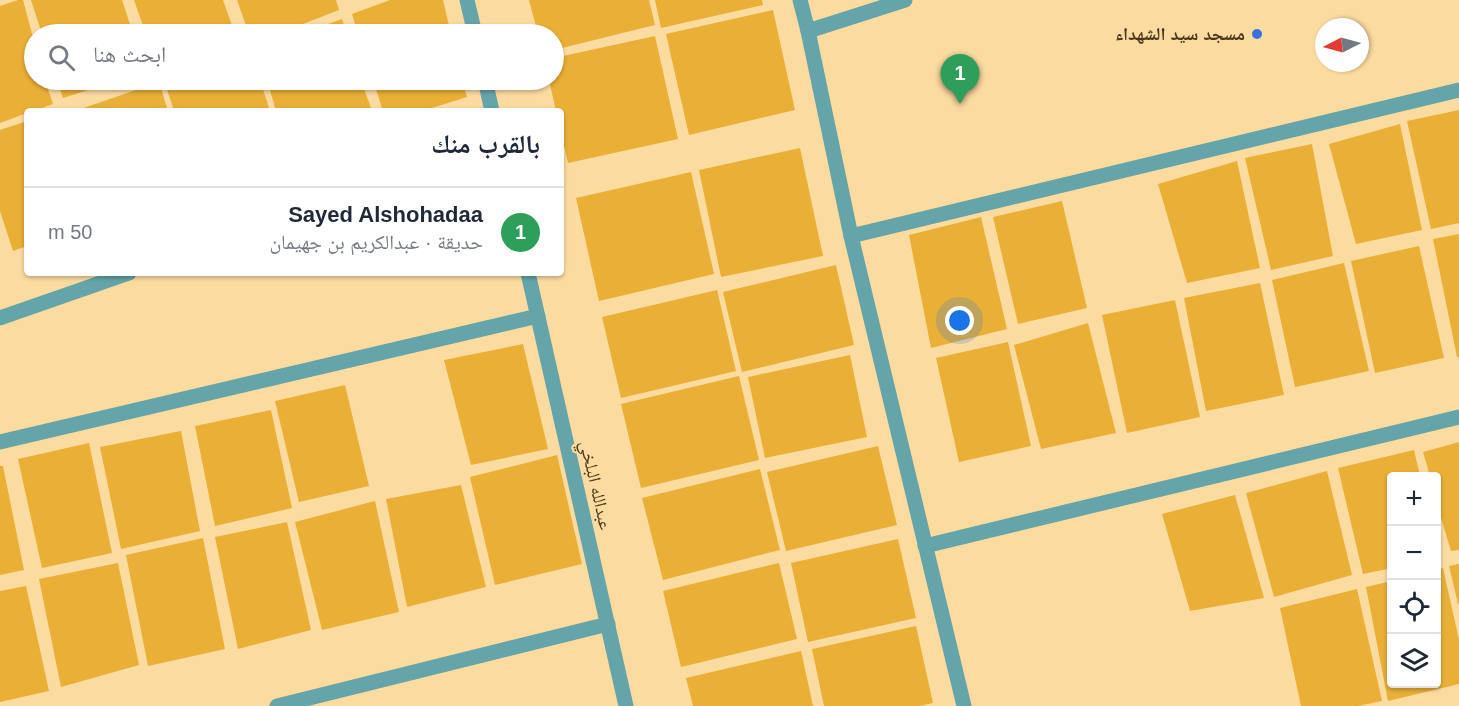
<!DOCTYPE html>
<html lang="ar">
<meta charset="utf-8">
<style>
body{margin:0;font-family:Helvetica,"Noto Naskh Arabic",sans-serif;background:#f6f6f7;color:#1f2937;direction:rtl}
.controls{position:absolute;right:18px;bottom:18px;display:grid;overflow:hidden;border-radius:6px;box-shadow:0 2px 4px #0004}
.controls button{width:54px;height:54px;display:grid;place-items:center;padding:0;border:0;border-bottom:2px solid #e0e1e3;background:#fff;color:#1f2937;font:30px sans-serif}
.compass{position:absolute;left:1315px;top:18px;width:54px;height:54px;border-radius:50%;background:#fff;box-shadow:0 2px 4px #0004;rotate:264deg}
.you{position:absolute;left:960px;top:321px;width:21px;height:21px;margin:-15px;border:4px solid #fff;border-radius:50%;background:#1a73e8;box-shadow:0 0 0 9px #1a73e833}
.badge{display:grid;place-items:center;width:39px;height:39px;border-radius:50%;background:#b45309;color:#fff;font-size:20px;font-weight:700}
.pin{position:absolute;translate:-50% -50px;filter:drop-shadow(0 2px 3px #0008)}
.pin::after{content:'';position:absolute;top:32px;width:21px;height:18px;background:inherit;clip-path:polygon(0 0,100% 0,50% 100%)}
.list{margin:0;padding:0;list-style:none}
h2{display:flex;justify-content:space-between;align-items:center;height:78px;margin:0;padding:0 24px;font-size:26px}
h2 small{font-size:20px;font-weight:400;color:#747a83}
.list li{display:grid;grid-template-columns:39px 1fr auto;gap:18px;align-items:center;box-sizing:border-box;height:90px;padding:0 24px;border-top:2px solid #e0e1e3}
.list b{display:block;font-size:22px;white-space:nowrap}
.list p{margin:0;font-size:20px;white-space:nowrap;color:#747a83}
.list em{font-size:20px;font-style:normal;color:#747a83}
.icon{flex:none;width:33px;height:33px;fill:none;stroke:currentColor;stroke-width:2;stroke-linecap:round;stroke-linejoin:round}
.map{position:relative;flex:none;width:1459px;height:706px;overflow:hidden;direction:ltr}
.search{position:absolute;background:#fff;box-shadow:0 2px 4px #0004;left:24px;top:24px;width:540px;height:66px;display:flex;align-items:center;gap:15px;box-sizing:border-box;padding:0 21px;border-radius:33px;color:#747a83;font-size:22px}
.panel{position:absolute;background:#fff;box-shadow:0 2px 4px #0004;left:24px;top:108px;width:540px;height:168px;border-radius:6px;direction:rtl}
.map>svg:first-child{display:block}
.building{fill:#e9af37}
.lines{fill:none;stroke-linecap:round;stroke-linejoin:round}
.street{stroke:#65a4a8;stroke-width:15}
.poi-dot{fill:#3673e1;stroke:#fcdba1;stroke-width:2}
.labels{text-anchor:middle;stroke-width:4.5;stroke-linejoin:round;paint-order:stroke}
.poi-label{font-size:18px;font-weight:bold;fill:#49391a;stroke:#fcdba1;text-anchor:end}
.street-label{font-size:18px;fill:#49391a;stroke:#fcdba1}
</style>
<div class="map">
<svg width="1459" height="706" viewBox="0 0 1459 706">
<rect width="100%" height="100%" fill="#fcdba1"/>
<g class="building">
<polygon points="18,0 23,0 34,41 34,80 45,80 53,104 33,111 27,111 27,113 0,123 0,6"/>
<polygon points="31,0 122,0 133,34 42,34"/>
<polygon points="134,0 223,0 235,34 146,34"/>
<polygon points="237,0 336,0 339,10 277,34 249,34"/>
<polygon points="390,0 443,0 451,34 358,34 352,14"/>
<polygon points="529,0 649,0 655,25 554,50 554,34 538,34"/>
<polygon points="655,0 762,0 763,5 661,28"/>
<polygon points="773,10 795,110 689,135 666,34"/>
<polygon points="342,19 347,34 300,34"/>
<polygon points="655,36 678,139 568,163 561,132 561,111 556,111 549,80 554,80 554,58"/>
<polygon points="57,80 120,80 63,98"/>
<polygon points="164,80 260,80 270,111 174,111"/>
<polygon points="267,80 361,80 372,111 276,111"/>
<polygon points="373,80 462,80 467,97 422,111 383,111"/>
<polygon points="159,82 168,111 75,111"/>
<polygon points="1459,110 1459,223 1431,229 1407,121"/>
<polygon points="27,121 27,246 13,251 0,211 0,130"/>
<polygon points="1400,124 1422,230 1356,244 1329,144"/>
<polygon points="1312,144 1333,256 1271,270 1245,158"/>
<polygon points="800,148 823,256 721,277 699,170"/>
<polygon points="1237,161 1260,268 1187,283 1158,184"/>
<polygon points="691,172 714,274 599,301 576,198"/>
<polygon points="1062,201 1087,308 1018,324 993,217"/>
<polygon points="981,217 1007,329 931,348 909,235"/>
<polygon points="1459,234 1459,357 1457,357 1433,239"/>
<polygon points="1419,246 1444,358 1375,373 1351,261"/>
<polygon points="1344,263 1369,371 1295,387 1272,280"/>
<polygon points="836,265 854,345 742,372 723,292"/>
<polygon points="1260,283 1284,395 1206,411 1184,298"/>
<polygon points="717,290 736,371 621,398 602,317"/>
<polygon points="1175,300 1200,417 1127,433 1102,315"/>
<polygon points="1088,323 1116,433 1041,449 1014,345"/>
<polygon points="1008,342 1031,446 959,462 936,358"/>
<polygon points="523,344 548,449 471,465 444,360"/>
<polygon points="850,355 867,437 765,458 748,377"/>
<polygon points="739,376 759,460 641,488 621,404"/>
<polygon points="345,385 369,486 299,502 275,401"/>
<polygon points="271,410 292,508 215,526 195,426"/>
<polygon points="181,431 200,531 121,549 100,447"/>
<polygon points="1459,442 1459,550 1451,551 1436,501 1436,476 1430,476 1423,452"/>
<polygon points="89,443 112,553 42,568 18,459"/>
<polygon points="878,446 897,525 786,551 767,472"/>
<polygon points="1414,450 1420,476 1392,476 1392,568 1363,574 1338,468"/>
<polygon points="557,455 582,564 495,585 470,477"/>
<polygon points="0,466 3,466 24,570 0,575"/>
<polygon points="760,469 780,550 663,580 642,498"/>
<polygon points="1327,471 1352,575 1274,597 1246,493"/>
<polygon points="461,485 486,587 407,607 386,499"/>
<polygon points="1235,495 1264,598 1190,611 1162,514"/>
<polygon points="375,501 399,612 322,630 295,522"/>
<polygon points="287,522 311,630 238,649 215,537"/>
<polygon points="203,538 225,649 148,666 126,555"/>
<polygon points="898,539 916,618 808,642 791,563"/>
<polygon points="118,563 139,665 61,687 39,579"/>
<polygon points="779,563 797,639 681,667 663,591"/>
<polygon points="1459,564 1459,604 1458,604 1449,566"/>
<polygon points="1443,568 1459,640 1459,684 1388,701 1366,587 1392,581 1392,684 1436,684 1436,570"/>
<polygon points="26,586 49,691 0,702 0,591"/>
<polygon points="1357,589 1382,701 1358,706 1301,706 1280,608"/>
<polygon points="916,626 933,703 920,706 824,706 812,649"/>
<polygon points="801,651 813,706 693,706 686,678"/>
</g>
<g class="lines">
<g class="street">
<polyline points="467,0 475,34"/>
<polyline points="800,0 808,31 851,236 964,706"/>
<polyline points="808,31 905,0"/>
<polyline points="485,80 492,111"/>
<polyline points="851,236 1459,90"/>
<polyline points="528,273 626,706"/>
<polyline points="0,318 129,273"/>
<polyline points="0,442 538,316"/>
<polyline points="925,546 1459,417"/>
<polyline points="277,706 608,624"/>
</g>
</g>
<circle class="poi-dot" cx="1257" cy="34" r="6"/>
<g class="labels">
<g class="poi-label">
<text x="1245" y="40">مسجد سيد الشهداء</text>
</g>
<g class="street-label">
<text transform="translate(596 485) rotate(77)" y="6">عبدالله البلخي</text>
</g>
</g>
</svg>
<div class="controls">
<button>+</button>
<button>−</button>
<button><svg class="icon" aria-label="locate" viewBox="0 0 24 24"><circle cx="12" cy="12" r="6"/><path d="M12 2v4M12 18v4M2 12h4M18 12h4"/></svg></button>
<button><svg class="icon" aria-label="layers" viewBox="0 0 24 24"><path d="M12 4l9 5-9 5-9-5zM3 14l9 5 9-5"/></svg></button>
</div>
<svg class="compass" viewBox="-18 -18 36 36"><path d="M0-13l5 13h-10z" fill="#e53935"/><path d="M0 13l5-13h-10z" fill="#747a83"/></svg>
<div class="you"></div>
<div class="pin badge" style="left:960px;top:104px;background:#2e9e5b">1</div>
<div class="search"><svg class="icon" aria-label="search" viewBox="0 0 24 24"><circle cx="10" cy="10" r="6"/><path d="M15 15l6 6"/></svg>ابحث هنا</div>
<section class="panel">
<h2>بالقرب منك<small></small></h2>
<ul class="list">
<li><span class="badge" style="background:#2e9e5b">1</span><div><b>Sayed Alshohadaa</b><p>حديقة · عبدالكريم بن جهيمان</p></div><em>50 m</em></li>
</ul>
</section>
</div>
